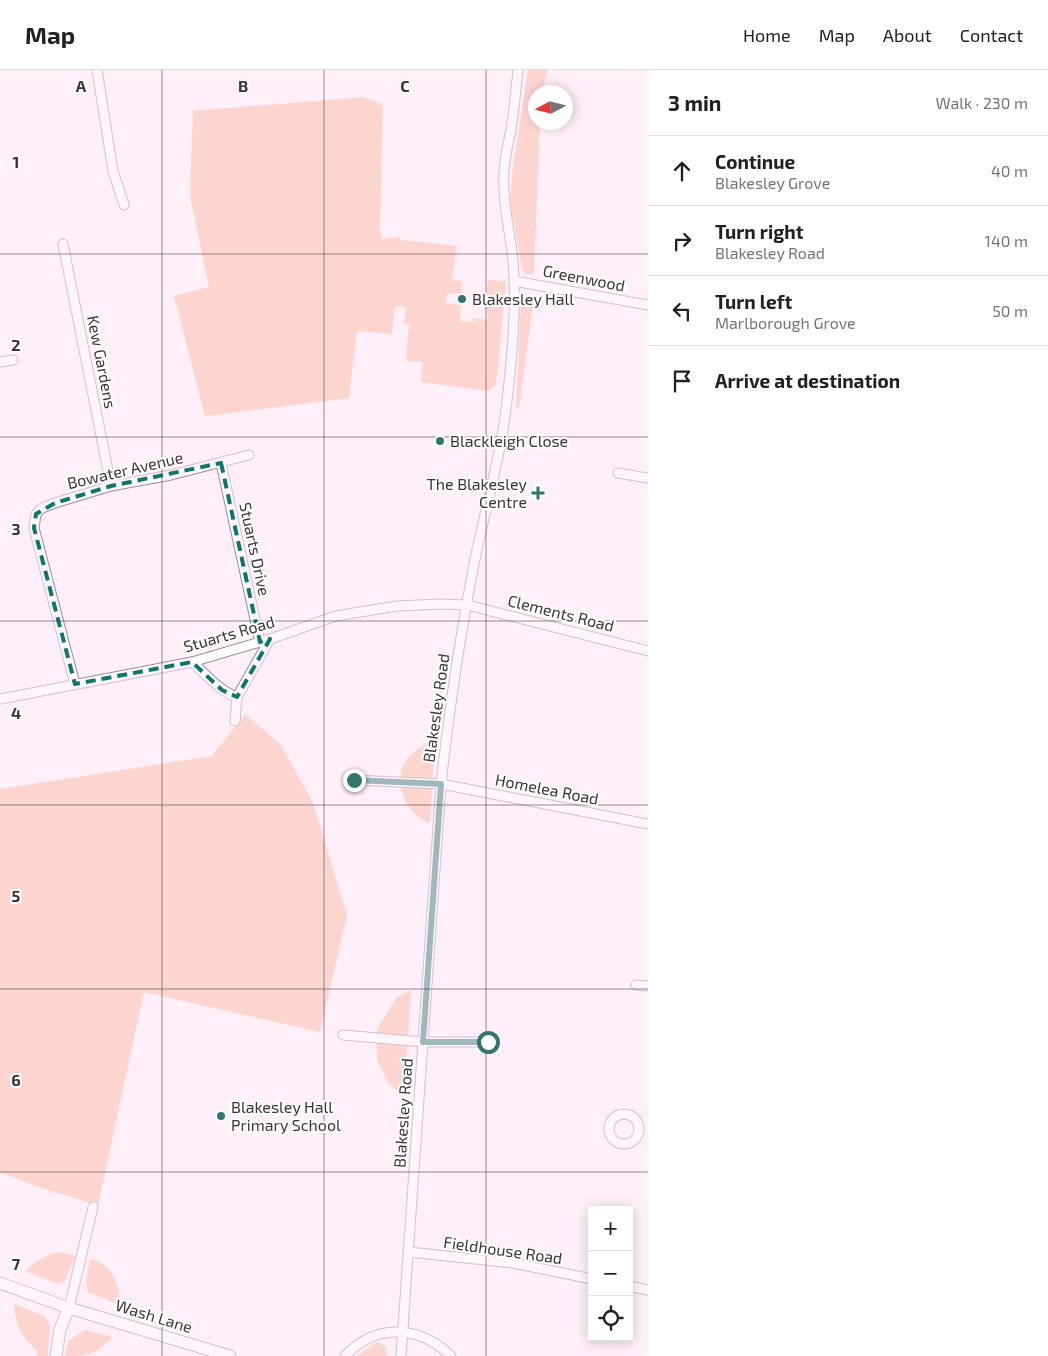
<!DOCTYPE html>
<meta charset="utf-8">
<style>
body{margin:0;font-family:"Exo 2",sans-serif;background:#f6f6f6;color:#202124}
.controls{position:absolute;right:15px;bottom:15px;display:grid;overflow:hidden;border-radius:0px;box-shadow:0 2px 12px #0003}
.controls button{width:45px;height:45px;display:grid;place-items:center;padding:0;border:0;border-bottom:1px solid #e0e0e0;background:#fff;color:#202124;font:25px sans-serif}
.compass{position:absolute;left:528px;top:15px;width:45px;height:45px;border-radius:50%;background:#fff;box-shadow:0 2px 12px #0003;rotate:263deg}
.stop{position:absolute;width:15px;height:15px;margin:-11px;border:4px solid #30766c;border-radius:50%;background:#fff}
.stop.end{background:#30766c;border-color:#fff;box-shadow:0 1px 5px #0008}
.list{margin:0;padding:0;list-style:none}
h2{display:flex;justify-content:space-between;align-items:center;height:65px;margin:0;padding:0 20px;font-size:21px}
h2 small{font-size:16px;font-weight:400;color:#757577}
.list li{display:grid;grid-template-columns:32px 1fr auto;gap:15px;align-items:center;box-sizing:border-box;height:70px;padding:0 20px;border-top:1px solid #e0e0e0}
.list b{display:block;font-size:19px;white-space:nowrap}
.list p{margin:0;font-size:16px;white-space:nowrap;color:#757577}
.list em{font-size:16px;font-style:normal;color:#757577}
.icon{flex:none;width:28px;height:28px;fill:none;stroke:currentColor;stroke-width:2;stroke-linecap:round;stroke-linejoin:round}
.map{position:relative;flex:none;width:648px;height:1286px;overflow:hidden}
header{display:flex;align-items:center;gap:30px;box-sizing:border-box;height:70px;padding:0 25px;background:#fff;border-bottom:1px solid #e0e0e0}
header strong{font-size:24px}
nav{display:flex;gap:28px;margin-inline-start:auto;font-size:18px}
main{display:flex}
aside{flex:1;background:#fff}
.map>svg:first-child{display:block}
.green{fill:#fbb59b}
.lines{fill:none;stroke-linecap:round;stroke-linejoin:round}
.minor-casing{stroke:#9f8997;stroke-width:11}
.tertiary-casing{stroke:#9f8997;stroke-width:13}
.minor{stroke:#fff;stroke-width:9}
.tertiary{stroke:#fff;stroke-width:11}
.route{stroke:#30766c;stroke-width:6}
.marked{fill:none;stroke:#0f766e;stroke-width:4;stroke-dasharray:10 6;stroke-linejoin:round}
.grid{fill:none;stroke:#3c3339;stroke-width:1;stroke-opacity:0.55}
.poi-dot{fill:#30766c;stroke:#fff;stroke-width:2}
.labels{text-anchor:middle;stroke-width:4;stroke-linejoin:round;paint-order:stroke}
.street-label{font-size:16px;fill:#3c3339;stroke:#fff}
.poi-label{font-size:16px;fill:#3c3339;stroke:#fff;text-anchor:start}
.grid-label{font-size:16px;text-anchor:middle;font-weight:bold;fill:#3c3339;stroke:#fff;stroke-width:4;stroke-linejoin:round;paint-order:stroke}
</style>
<header>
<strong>Map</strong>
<nav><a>Home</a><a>Map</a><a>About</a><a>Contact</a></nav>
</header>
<main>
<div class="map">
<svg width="648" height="1286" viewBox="0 0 648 1286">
<rect width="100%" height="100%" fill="#feeff9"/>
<g class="green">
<polygon points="528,0 548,0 542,22 536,22 536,52 540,53 534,204 526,204 522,199 510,131 513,96"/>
<polygon points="363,27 383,35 380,159 382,169 400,167 401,170 457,176 452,210 462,211 461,224 447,223 446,233 461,235 460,251 473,252 473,248 487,250 488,240 485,239 488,210 506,211 498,298 495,316 489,321 421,312 423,292 406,291 409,255 404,254 406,237 395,236 392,264 357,261 349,328 205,346 174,226 209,217 190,126 193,41"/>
<polygon points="534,226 519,339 516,337 521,233 524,228"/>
<polygon points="245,644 281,675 313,733 347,845 320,962 144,922 98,1135 38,1117 0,1102 0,719 212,686"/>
<path d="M435 670 430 753C409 747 394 717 403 696 409 684 423 674 435 670Z"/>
<polygon points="411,920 404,1026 389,1014 377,990 377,960 396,928"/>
<path d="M59 1182 76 1186 64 1212 59 1214 25 1201C35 1191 45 1185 59 1182Z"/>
<path d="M90 1189C112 1194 120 1213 120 1235L88 1222 86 1212Z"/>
<path d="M14 1234 45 1246 50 1256 48 1286H37V1281C21 1265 16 1257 14 1234Z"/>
<path d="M85 1260 113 1267C93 1285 92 1286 65 1286L68 1271Z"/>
<polygon points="377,1272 386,1277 387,1286 356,1286"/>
</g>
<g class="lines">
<g class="minor-casing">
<g id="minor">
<polyline points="97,0 113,101 124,135"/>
<polyline points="63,174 111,416"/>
<polyline points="514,211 648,235"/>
<polyline points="0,292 13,290"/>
<polyline points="221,393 260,572"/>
<polyline points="618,403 648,408"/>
<path d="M192 592C206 604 219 621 237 627L270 569"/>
<polyline points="75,614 34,458 36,444 42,438 55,433 111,416 171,405 249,385"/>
<polyline points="0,629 192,592 270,569 336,546 397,536 441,534 467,535 648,581"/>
<polyline points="235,651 237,627"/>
<polyline points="354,710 441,714 648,754"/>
<polyline points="636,915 648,916"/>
<polyline points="343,965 423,972 488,972"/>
<circle cx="624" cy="1059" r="15"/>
<polyline points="409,1182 513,1193 592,1209"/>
<polyline points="629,1216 648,1220"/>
<polyline points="69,1238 93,1137"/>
<path d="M345 1286C376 1253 419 1255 451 1286"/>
<path d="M401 1286 441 714C449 641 460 566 474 494 485 439 501 386 507 331 512 285 517 237 513 191 510 161 502 132 504 101 505 87 508 73 511 60 514 40 516 20 518 0"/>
</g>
</g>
<g class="tertiary-casing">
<g id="tertiary">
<polyline points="0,1213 69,1238 230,1286"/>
<polyline points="56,1286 60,1259 69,1238"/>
</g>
</g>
<use href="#minor" class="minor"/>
<use href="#tertiary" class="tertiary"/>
</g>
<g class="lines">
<polyline class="route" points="354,710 441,714 423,972 488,972"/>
</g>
<path d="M0 0H648V1286H0ZM221 393 260 572 270 569 237 627 222 620 192 592 75 614 34 458 36 444 55 433 111 416Z" fill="#feeff9" fill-opacity=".55" fill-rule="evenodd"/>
<path class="marked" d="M221 393 260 572 270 569 237 627 222 620 192 592 75 614 34 458 36 444 55 433 111 416Z"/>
<path class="grid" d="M162 0V1286M324 0V1286M486 0V1286M0 184H648M0 367H648M0 551H648M0 735H648M0 919H648M0 1102H648"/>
<g class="poi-dot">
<circle cx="462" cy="229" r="5"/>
<circle cx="440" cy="371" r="5"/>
<path d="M535.5 415.5h5v5h5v5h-5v5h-5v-5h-5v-5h5z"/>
<circle cx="221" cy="1046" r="5"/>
</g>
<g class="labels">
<g class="street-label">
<text transform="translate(584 208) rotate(11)" y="6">Greenwood</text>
<text transform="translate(102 292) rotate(79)" y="6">Kew Gardens</text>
<text transform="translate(125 400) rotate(-13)" y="6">Bowater Avenue</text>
<text transform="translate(255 479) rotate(78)" y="6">Stuarts Drive</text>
<text transform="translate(561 543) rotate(14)" y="6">Clements Road</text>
<text transform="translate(229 564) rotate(-16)" y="6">Stuarts Road</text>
<text transform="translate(436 638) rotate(-82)" y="6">Blakesley Road</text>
<text transform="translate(547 719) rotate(11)" y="6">Homelea Road</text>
<text transform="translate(403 1043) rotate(-86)" y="6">Blakesley Road</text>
<text transform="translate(503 1180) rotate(8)" y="6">Fieldhouse Road</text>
<text transform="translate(154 1246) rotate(17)" y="6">Wash Lane</text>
</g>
<g class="poi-label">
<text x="472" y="235">Blakesley Hall</text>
<text x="450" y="377">Blackleigh Close</text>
<text x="527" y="420" text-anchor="end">The Blakesley<tspan x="527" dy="18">Centre</tspan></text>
<text x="231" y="1043">Blakesley Hall<tspan x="231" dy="18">Primary School</tspan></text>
</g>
</g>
<g class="grid-label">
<text x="81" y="22">A</text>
<text x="243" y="22">B</text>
<text x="405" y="22">C</text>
<text x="16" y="98">1</text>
<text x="16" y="281">2</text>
<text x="16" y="465">3</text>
<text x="16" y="649">4</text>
<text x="16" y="832">5</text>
<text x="16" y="1016">6</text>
<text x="16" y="1200">7</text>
</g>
</svg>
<div class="controls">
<button>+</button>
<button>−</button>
<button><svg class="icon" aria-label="locate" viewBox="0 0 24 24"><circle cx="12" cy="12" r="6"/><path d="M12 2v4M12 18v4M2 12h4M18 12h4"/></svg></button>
</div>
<svg class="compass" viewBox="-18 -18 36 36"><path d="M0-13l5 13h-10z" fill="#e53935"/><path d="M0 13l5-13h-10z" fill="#757577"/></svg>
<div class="stop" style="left:488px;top:972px"></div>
<div class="stop end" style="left:354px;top:710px"></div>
</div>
<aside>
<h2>3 min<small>Walk · 230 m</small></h2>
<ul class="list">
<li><svg class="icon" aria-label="ahead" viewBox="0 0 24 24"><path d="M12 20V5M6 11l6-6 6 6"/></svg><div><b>Continue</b><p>Blakesley Grove</p></div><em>40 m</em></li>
<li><svg class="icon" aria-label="right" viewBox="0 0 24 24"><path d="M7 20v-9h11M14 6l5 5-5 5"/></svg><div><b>Turn right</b><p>Blakesley Road</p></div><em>140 m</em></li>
<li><svg class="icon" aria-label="left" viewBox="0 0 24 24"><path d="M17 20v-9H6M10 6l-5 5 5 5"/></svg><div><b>Turn left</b><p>Marlborough Grove</p></div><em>50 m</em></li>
<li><svg class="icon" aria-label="arrive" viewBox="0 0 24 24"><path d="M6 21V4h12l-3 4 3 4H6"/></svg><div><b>Arrive at destination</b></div></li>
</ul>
</aside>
</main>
